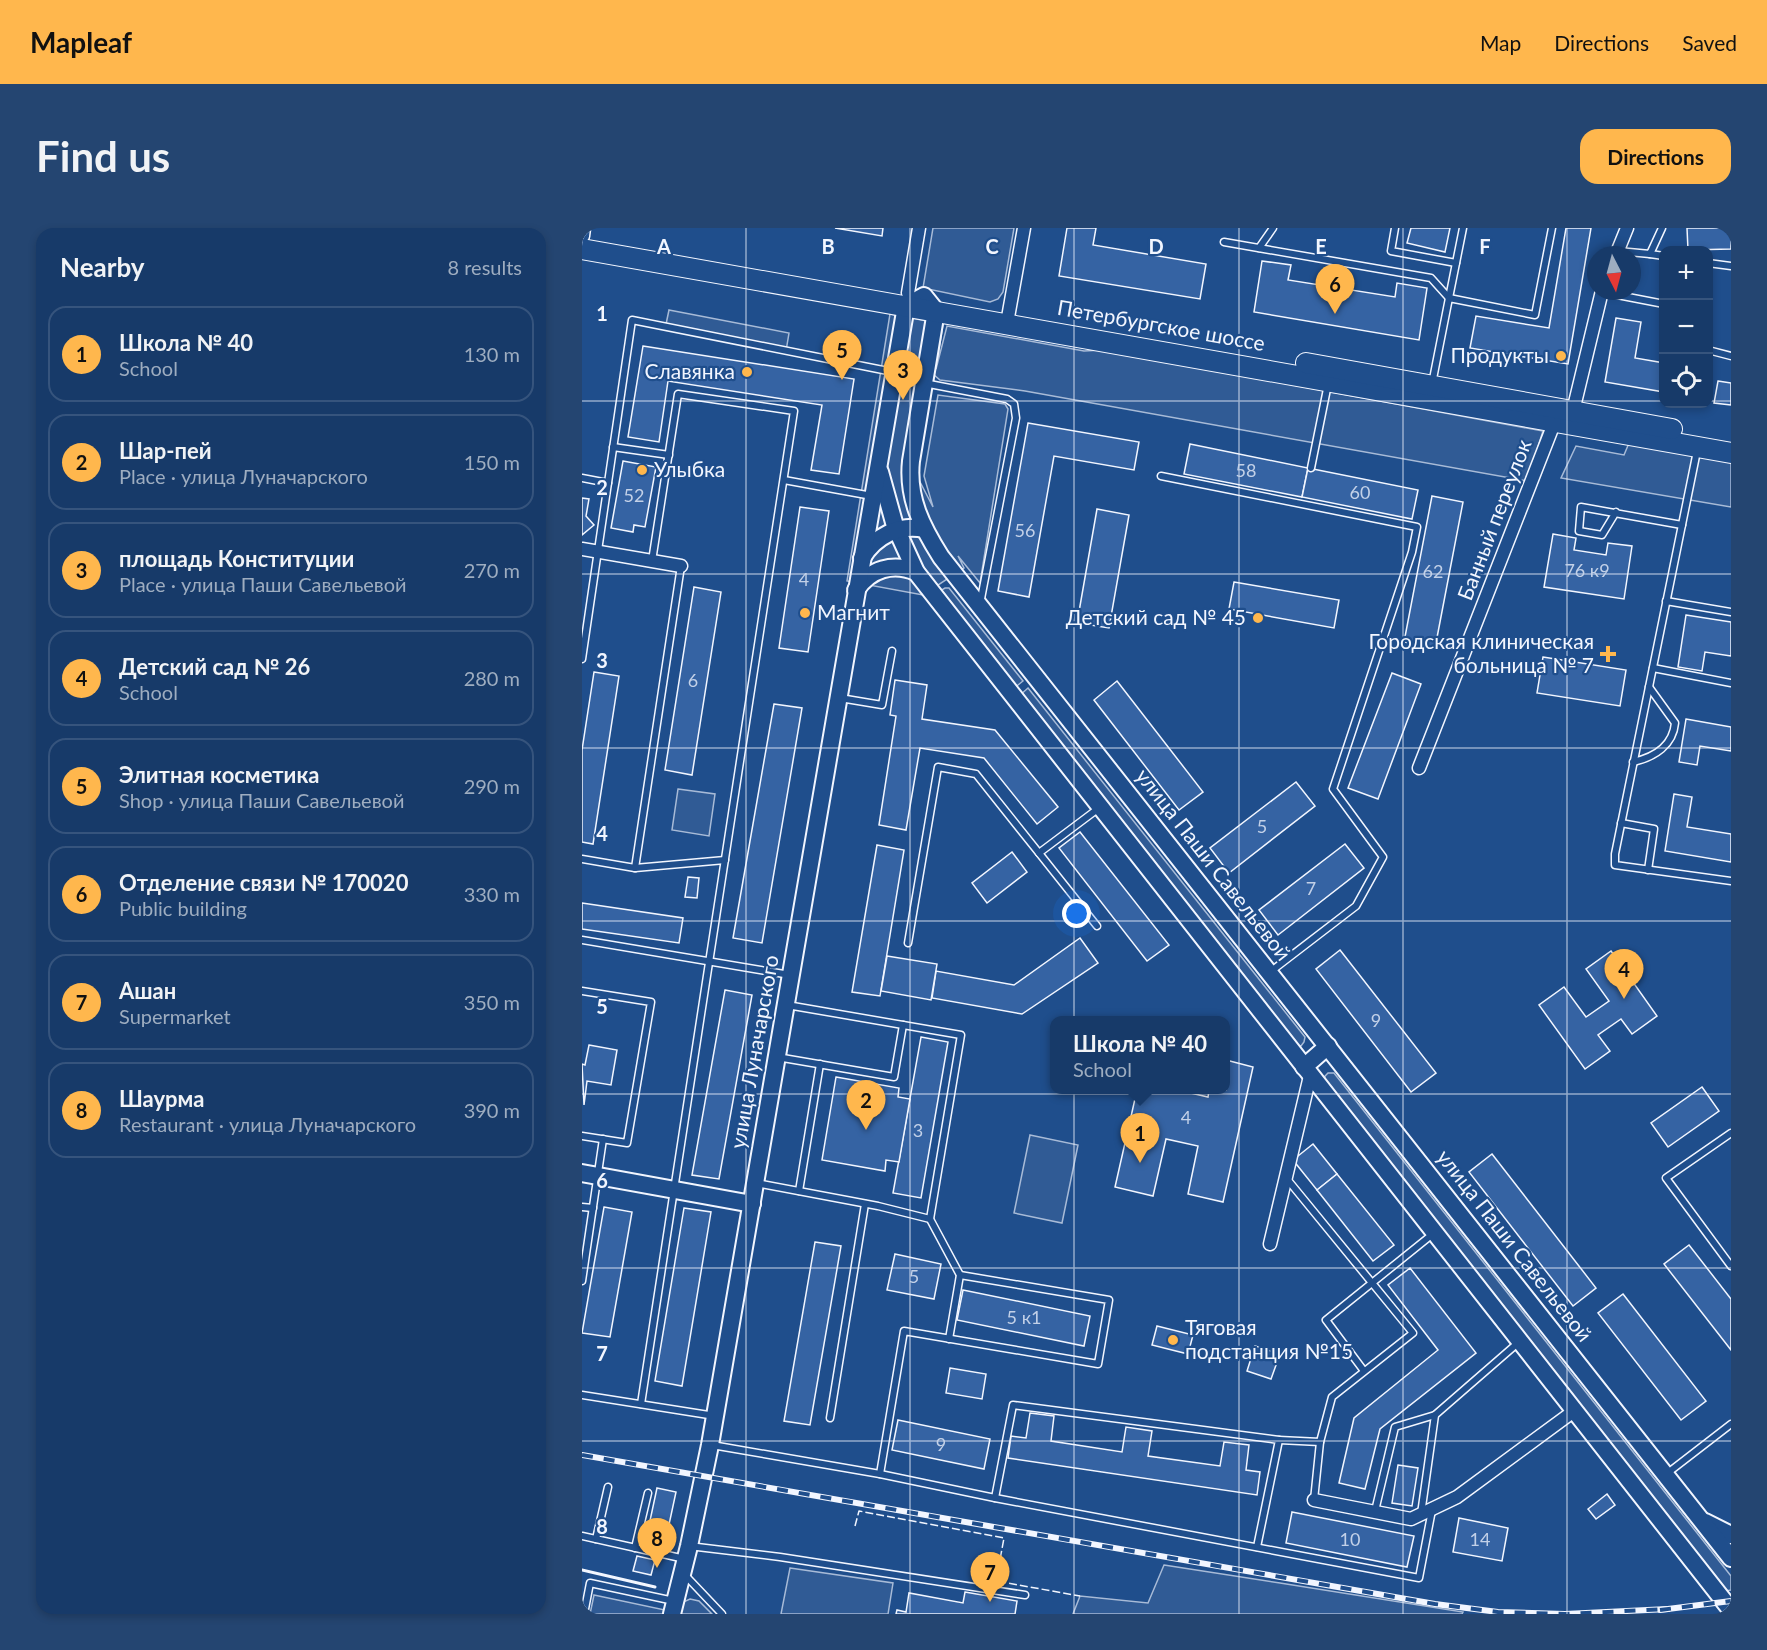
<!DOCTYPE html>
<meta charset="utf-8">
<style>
body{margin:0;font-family:Lato,sans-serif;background:#244571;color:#f1f3f6}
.controls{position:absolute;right:18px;top:18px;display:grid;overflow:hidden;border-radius:12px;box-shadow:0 3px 9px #0003}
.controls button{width:54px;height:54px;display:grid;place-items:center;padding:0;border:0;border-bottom:2px solid #36547d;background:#173a69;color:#f1f3f6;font:30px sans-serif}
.compass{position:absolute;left:1005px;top:18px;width:54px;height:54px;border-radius:50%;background:#173a69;box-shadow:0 3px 9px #0003;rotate:174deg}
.you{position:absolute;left:495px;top:686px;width:21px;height:21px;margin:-15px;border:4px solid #fff;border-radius:50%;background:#1a73e8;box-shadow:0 0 0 9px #1a73e833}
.badge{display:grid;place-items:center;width:39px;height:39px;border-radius:50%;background:#ffb74d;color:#111;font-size:20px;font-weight:700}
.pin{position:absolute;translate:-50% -50px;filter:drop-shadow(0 2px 3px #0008)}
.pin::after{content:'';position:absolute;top:32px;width:21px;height:18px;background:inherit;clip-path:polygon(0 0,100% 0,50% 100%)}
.popup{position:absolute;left:468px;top:788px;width:180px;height:78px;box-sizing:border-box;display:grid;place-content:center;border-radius:12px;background:#173a69;filter:drop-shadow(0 2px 4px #0005);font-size:20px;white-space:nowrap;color:#9eadc0}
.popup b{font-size:22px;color:#f1f3f6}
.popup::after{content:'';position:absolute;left:50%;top:100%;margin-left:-12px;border:12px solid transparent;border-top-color:#173a69}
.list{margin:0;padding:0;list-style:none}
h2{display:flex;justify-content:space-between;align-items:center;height:78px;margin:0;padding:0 24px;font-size:26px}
h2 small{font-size:20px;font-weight:400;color:#9eadc0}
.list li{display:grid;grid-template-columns:39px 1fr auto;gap:18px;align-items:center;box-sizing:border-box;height:96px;margin:0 12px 12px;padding:0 12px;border:2px solid #36547d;border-radius:18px}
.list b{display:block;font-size:22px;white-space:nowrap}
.list p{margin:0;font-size:20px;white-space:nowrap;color:#9eadc0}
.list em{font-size:20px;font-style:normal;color:#9eadc0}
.icon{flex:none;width:33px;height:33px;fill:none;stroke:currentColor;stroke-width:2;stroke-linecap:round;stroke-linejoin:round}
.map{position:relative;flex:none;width:1149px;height:1386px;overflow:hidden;border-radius:18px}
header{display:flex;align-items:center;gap:36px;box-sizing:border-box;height:84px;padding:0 30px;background:#ffb74d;color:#111}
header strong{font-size:28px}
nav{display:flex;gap:33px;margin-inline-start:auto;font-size:21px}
.intro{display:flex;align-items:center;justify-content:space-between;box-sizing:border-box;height:144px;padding:0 36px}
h1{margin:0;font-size:42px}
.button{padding:15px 27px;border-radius:18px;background:#ffb74d;color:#111;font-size:21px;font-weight:700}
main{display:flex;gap:36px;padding:0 36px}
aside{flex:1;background:#173a69;border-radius:18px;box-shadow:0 3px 9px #0003}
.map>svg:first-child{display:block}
.built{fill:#305b95;stroke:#a8bbd7;stroke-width:1.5}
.building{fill:#3563a3;stroke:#f2f6ff;stroke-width:1.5}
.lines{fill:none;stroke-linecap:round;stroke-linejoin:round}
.lane-casing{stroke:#f2f6ff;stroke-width:9}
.street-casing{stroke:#f2f6ff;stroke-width:15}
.secondary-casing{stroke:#f2f6ff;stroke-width:20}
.primary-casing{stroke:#f2f6ff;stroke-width:22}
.lane{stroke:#1f4e8c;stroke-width:6}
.street{stroke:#1f4e8c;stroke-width:12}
.secondary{stroke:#1f4e8c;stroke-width:16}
.primary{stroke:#1f4e8c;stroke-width:20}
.rail-casing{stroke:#f2f6ff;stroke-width:6}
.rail{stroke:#1f4e8c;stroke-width:4;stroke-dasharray:11;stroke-linecap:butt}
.fence{stroke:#f2f6ff;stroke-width:1.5;stroke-dasharray:8 3;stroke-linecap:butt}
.wall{stroke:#f2f6ff;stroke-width:3}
.grid{fill:none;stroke:#f2f6ff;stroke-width:1.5;stroke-opacity:0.55}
.poi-dot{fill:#ffb74d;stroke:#1f4e8c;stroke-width:2}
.labels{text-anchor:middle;stroke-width:4.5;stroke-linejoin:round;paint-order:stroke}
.number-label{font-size:18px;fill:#c3d1e8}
.street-label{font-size:21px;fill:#f2f6ff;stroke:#1f4e8c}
.poi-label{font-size:21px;fill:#f2f6ff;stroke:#1f4e8c;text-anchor:end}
.grid-label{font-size:20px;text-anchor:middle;font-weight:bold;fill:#f2f6ff;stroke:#1f4e8c;stroke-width:4.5;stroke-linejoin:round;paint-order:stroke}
</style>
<header>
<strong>Mapleaf</strong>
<nav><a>Map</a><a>Directions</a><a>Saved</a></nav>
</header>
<div class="intro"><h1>Find us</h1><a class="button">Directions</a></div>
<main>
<aside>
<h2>Nearby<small>8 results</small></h2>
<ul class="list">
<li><span class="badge">1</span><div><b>Школа № 40</b><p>School</p></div><em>130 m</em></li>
<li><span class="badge">2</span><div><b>Шар-пей</b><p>Place · улица Луначарского</p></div><em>150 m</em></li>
<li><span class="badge">3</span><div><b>площадь Конституции</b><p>Place · улица Паши Савельевой</p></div><em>270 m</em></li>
<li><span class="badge">4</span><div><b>Детский сад № 26</b><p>School</p></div><em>280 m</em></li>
<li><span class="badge">5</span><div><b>Элитная косметика</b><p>Shop · улица Паши Савельевой</p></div><em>290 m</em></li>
<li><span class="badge">6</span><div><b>Отделение связи № 170020</b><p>Public building</p></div><em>330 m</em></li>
<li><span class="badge">7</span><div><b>Ашан</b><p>Supermarket</p></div><em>350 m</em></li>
<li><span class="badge">8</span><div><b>Шаурма</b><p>Restaurant · улица Луначарского</p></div><em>390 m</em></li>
</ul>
</aside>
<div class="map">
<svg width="1149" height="1386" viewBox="0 0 1149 1386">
<rect width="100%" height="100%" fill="#1f4e8c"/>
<g class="built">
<polygon points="351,0 432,0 421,64 416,71 408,74 341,60"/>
<polygon points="87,82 207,105 204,123 83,101"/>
<polygon points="308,86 361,96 354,141 365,98 502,123 520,122 961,203 945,253 443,163 358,152 352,147 335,248 351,279 342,248 356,167 423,176 426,181 398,355 376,328 382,340 341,367 265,353"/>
<polygon points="1047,215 1149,232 1149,279 979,250 994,218 1042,227"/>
<polygon points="363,360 367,360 441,453 431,461 358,363"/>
<polygon points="446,460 723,809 722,814 719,818 713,817 437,468"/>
<polygon points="96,561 133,566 127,608 90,602"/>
<polygon points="746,845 752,845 1149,1348 1149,1362 1144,1363 742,854 743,848"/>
<polygon points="448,907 496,917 480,995 432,985"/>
<polygon points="582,1337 698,1355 881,1384 880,1386 491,1386 498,1368 566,1375"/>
<polygon points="208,1340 311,1355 306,1386 199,1386"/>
<polygon points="12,1367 83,1382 82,1386 8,1386"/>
<polygon points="108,1371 117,1373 130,1386 97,1386 99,1375"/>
</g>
<g class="building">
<polygon points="253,0 301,0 300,8"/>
<polygon points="485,0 514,0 511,17 624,36 618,71 477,48"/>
<polygon points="829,0 868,0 863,24 825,15"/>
<polygon points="984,0 1009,0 986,136 888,120 894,88 967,100"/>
<polygon points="1105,0 1149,0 1149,21 1106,22"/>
<polygon points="680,33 709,37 706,52 813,69 815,55 845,60 837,112 672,84"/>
<polygon points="1034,90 1059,94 1053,130 1082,135 1082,164 1023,154"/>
<polygon points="61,118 272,151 257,246 229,242 240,177 86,153 77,214 46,209"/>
<polygon points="1136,153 1149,155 1149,177 1132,175"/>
<polygon points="446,195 557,214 552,242 472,228 447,369 416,363"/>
<polygon points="608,216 726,240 720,269 602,246"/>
<polygon points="41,233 74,239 63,299 52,297 51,304 29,300"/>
<polygon points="726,240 836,262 830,291 720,269"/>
<polygon points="850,268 881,274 853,420 822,414"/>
<polygon points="0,270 7,271 4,288 12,297 0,307"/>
<polygon points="218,279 247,283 226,424 197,420"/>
<polygon points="515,281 547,287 527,400 495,395"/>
<polygon points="971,306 994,310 992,322 1024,327 1026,315 1050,318 1042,371 962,359"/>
<polygon points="652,354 757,372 752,400 647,381"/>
<polygon points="112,359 139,364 110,547 83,542"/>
<polygon points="1104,387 1149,394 1149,428 1123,424 1120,443 1096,439"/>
<polygon points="961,429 1044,442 1038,478 955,465"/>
<polygon points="12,444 37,448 11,616 0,614 0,522"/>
<polygon points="810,445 839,456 796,571 766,560"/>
<polygon points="313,452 345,457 340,491 413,502 476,579 455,596 402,530 338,520 324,602 297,597 314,488 308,487"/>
<polygon points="535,453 621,564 597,582 512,472"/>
<polygon points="192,476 220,480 180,715 151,710"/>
<polygon points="1104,491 1149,499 1149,523 1118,518 1115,537 1097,534"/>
<polygon points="714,554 733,578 647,645 628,620"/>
<polygon points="1092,566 1110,569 1105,599 1149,606 1149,634 1083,623"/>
<polygon points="498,604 587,717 565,733 477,620"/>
<polygon points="763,616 782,640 696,707 677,682"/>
<polygon points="295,617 322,622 298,768 270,764"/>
<polygon points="430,624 445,644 405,675 390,655"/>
<polygon points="106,649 117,650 115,670 103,669"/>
<polygon points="0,675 101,690 97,715 0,701"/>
<polygon points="498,710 516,735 440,786 350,770 354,743 432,757"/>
<polygon points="758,722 854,845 829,864 734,741"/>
<polygon points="1029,723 1075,788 1050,806 1039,791 1016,807 1028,823 1003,841 957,777 982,759 1004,789 1027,773 1004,741"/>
<polygon points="305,728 355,736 349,772 299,763"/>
<polygon points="143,762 170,767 137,951 110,947"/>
<polygon points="339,809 366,814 339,970 311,965"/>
<polygon points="7,817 35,822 29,857 5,853 2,877 0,836 3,837"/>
<polygon points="644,832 671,839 641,974 606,966 616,918 584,911 571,968 533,959 555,862 596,862 626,869 627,862 644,862"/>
<polygon points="254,849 317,860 316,869 328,871 317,934 304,932 303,943 240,932"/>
<polygon points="1120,859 1137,883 1086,919 1069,895"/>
<polygon points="731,916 755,946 735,962 711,932"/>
<polygon points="910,926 1014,1060 991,1078 887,944"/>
<polygon points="755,946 812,1017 791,1033 735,962"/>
<polygon points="22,979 50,984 28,1109 0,1105"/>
<polygon points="102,980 129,984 100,1158 73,1153"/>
<polygon points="233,1014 259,1018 228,1197 202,1193"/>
<polygon points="1107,1017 1149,1071 1149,1122 1082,1036"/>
<polygon points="313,1026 359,1036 352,1071 305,1062"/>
<polygon points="828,1040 894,1125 798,1201 783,1261 757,1255 772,1190 856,1122 806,1057"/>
<polygon points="381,1062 508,1088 502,1118 375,1092"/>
<polygon points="1041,1066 1124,1173 1099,1192 1016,1085"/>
<polygon points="575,1098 611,1107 606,1126 570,1117"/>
<polygon points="673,1118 698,1126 689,1151 665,1143"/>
<polygon points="368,1140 404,1146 400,1171 364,1165"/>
<polygon points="448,1185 472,1188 469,1213 540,1224 544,1199 570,1203 566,1228 638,1238 642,1214 667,1217 664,1242 678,1244 675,1267 426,1230 429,1208 444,1210"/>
<polygon points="316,1192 408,1211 402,1241 310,1222"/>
<polygon points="816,1237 836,1240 830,1278 810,1275"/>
<polygon points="75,1260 94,1264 82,1320 63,1316"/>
<polygon points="1025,1266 1033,1277 1014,1291 1006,1281"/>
<polygon points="710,1284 832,1308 825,1339 704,1315"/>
<polygon points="877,1290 926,1300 920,1333 871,1324"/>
<polygon points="55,1328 73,1332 69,1347 51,1343"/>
<polygon points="383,1364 435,1373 433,1386 314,1386 315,1382 324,1384 327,1365 381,1375"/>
</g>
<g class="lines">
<g class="lane-casing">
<g id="lane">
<polyline points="813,0 809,23 874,35"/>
<polyline points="642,14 849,50 867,70"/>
<polyline points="677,20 691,0"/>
<polyline points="1036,23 1068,26 1080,0"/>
<polyline points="1068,26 1082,28"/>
<polyline points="1126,35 1149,38"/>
<polyline points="1020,64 1082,76"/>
<polyline points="867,70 881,0"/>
<polyline points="1126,122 1149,128"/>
<polyline points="342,155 425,171 432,176 434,190 398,376"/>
<polyline points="850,156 867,70 953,87 970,0"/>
<polyline points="31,219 87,227"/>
<polyline points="1115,223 1033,626 1033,637 1149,653"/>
<polyline points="729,240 746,156"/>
<polyline points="579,248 835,299 830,324 751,561 801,629 774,678 688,744"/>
<polyline points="0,250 26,255"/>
<polyline points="202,252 290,268"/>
<polyline points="1034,284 1020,307 997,303 999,279 1100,297"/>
<polyline points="1084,373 1149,384"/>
<polyline points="0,431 50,92 311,144"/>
<polyline points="1071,440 1149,455"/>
<polyline points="258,470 300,477 310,423"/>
<path d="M1051 534C1073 529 1091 517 1093 495L1067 459"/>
<polyline points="1039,595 1072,601 1066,642"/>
<polyline points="0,631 53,640 99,338"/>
<polyline points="53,640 143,632"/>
<polyline points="515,698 457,625 517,580"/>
<polyline points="0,712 208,747"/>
<polyline points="326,715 356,539 394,546 457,625"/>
<polyline points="0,763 69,774 45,915 0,908"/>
<polyline points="205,777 379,807 348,991"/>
<polyline points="195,829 312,849 321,797"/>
<polyline points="1149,905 1084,950 1149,1038"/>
<polyline points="174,955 296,978 348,991 378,1047 367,1111"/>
<polyline points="217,963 238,836"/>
<polyline points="0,979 11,980"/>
<polyline points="0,1053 21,911"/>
<polyline points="782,1143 744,1092 852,1005"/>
<polyline points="0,1167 133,1188"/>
<polyline points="59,1176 212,183 96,166 70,333"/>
<polyline points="248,1190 283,976"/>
<polyline points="697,1212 738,1214 750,1169 831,1105 705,951"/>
<polyline points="130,1217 298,1246 322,1103 516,1136 527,1072 378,1047"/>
<polyline points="298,1246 413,1270 837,1350 850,1282"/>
<polyline points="1083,1247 1149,1196"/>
<polyline points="413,1270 431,1177 697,1212 675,1319"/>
<polyline points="732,1272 738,1214"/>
<polyline points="793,1283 813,1199 853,1187"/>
<polyline points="839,1286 853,1187 937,1114"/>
<polyline points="0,1308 103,1331"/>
<polyline points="14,1311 26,1259"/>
<polyline points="107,1318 198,1329 443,1367"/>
<polyline points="53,1320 66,1265"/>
<polyline points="103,1347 140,1386"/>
<polyline points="2,1386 8,1355 92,1373"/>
</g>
</g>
<g class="street-casing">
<g id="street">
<polyline points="1,8 2,0"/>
<polyline points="1034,27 1045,0"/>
<polyline points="326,65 337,0"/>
<polyline points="425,95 442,0"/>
<polyline points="991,183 1020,63"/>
<polyline points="0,321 99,338"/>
<polyline points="837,540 973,193"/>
<polyline points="688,1016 728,848"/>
<polyline points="732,1272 829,1291 875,1269 992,1183"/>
</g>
</g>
<g class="secondary-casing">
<g id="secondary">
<polyline points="298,244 313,298 334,344 1149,1382"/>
<path d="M280 330C293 308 317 296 342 301"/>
<path d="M274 362C288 341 311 334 334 344"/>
<polyline points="722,839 746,818"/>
<polyline points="0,945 170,976"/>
<polyline points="1123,1294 1149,1307"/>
<path d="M90 1386 107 1318 128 1217 324 78 342 68 354 83 329 233C325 270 340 299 359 329L1149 1330"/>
</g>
</g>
<g class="primary-casing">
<g id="primary">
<polyline points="0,21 1149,225"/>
<polyline points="724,135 1090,201"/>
</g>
</g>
<use href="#lane" class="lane"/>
<use href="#street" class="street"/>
<use href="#secondary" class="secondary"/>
<use href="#primary" class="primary"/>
<g class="rail-casing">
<g id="rail">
<polyline points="0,1227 853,1376 916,1384 983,1386 1086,1381"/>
<polyline points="1078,1382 1149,1373"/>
</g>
</g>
<use href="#rail" class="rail"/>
<polyline class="fence" points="273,1298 277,1283 422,1310 414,1353 498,1368"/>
<polyline class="wall" points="0,1342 73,1359"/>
</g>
<path class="grid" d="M164 0V1386M328 0V1386M492 0V1386M657 0V1386M821 0V1386M985 0V1386M0 173H1082M1126 173H1149M0 346H1149M0 520H1149M0 693H1149M0 866H1149M0 1040H1149M0 1213H1149"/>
<g class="poi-dot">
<circle cx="979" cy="128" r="6"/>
<circle cx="165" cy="144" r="6"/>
<circle cx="60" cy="242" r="6"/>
<circle cx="223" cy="385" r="6"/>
<circle cx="676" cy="390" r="6"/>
<path d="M1023 417h6v6h6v6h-6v6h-6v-6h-6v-6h6z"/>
<circle cx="591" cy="1112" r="6"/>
</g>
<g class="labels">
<g class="number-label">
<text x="664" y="249">58</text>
<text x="778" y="271">60</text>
<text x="52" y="274">52</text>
<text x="443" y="309">56</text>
<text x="1005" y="349">76 к9</text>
<text x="851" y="350">62</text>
<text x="222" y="358">4</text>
<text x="111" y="459">6</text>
<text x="680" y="605">5</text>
<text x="729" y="667">7</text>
<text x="794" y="799">9</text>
<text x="604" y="896">4</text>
<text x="336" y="909">3</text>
<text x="332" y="1055">5</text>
<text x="442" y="1096">5 к1</text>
<text x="359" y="1223">9</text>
<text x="768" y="1318">10</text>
<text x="898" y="1318">14</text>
</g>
<g class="street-label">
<text transform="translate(579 98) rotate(10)" y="7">Петербургское шоссе</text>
<text transform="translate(913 292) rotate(-69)" y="7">Банный переулок</text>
<text transform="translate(631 637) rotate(52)" y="7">улица Паши Савельевой</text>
<text transform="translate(173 824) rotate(-80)" y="7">улица Луначарского</text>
<text transform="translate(932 1018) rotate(52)" y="7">улица Паши Савельевой</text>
</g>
<g class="poi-label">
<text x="967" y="135">Продукты</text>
<text x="153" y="151">Славянка</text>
<text x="72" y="249" text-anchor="start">Улыбка</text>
<text x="235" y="392" text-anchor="start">Магнит</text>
<text x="664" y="397">Детский сад № 45</text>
<text x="1012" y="421">Городская клиническая<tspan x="1012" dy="24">больница № 7</tspan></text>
<text x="603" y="1107" text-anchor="start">Тяговая<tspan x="603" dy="24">подстанция №15</tspan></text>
</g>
</g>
<g class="grid-label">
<text x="82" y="26">A</text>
<text x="246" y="26">B</text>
<text x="410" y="26">C</text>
<text x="574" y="26">D</text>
<text x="739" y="26">E</text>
<text x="903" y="26">F</text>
<text x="20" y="93">1</text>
<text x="20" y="267">2</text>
<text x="20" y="440">3</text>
<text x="20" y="613">4</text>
<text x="20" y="786">5</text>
<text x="20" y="960">6</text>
<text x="20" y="1133">7</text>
<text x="20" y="1306">8</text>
</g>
</svg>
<div class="controls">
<button>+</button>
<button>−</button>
<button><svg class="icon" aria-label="locate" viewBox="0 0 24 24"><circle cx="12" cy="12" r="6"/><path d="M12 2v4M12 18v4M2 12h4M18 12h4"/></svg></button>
</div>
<svg class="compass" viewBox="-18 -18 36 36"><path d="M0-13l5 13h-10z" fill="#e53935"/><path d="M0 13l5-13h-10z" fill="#9eadc0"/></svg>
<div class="you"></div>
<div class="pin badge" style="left:558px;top:935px">1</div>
<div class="popup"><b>Школа № 40</b>School</div>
<div class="pin badge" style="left:284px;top:902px">2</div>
<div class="pin badge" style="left:321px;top:172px">3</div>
<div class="pin badge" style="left:1042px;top:771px">4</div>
<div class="pin badge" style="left:260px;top:152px">5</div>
<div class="pin badge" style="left:753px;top:86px">6</div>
<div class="pin badge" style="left:408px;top:1374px">7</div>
<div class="pin badge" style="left:75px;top:1340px">8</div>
</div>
</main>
